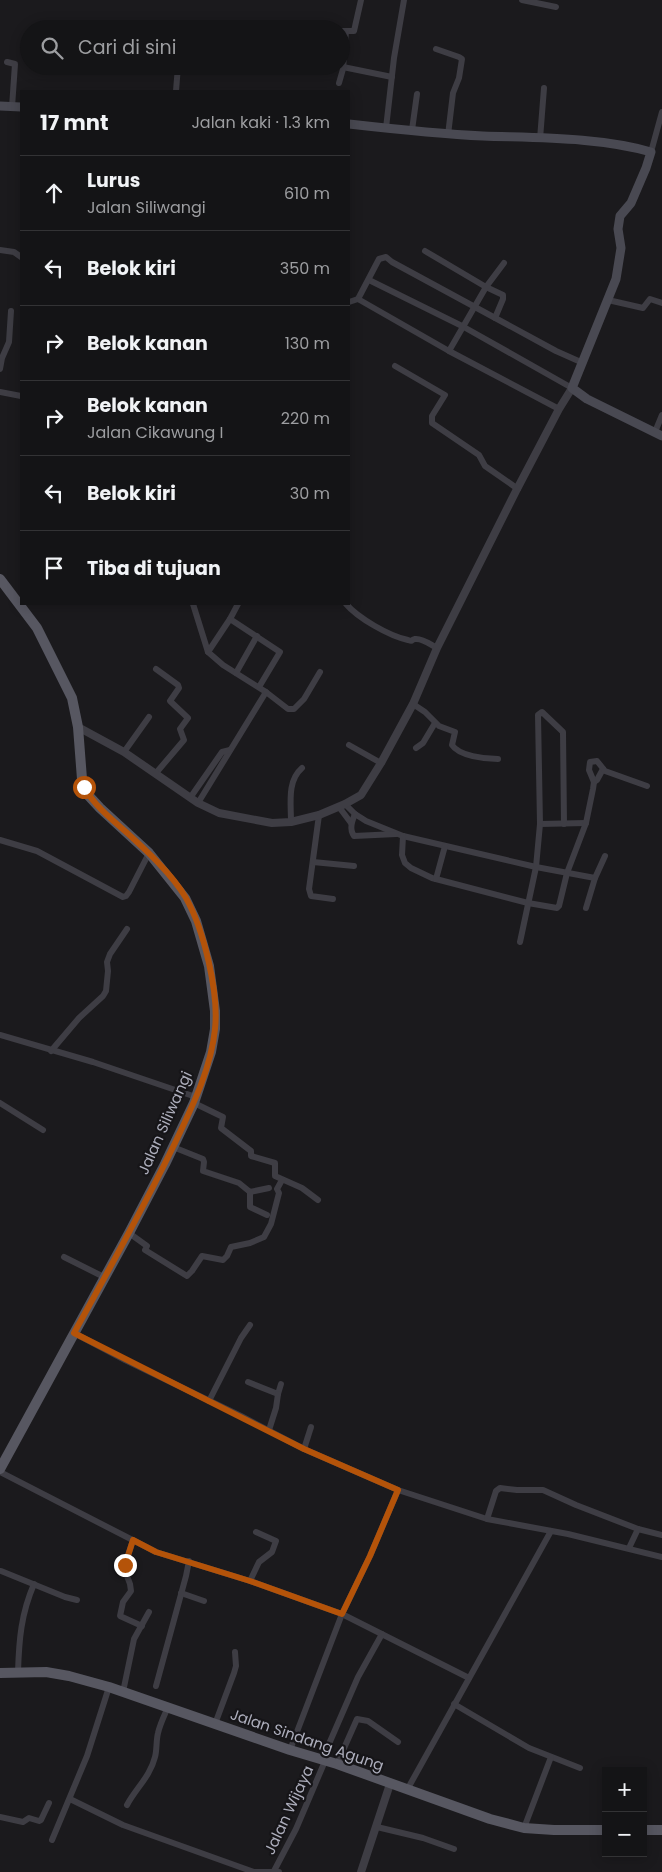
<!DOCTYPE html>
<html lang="id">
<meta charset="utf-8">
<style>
body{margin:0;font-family:Poppins,sans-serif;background:#1d1d1f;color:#f1f3f6}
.controls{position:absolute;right:15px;bottom:15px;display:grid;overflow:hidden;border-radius:0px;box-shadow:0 2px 12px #0003}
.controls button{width:45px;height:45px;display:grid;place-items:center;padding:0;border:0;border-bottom:1px solid #333335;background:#141416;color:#f1f3f6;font:25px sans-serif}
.stop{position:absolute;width:15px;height:15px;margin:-11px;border:4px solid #b45309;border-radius:50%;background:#fff}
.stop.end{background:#b45309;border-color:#fff;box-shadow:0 1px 5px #0008}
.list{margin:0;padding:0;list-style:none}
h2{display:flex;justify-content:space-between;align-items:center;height:65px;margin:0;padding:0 20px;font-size:21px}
h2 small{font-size:16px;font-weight:400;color:#9d9ea1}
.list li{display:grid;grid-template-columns:32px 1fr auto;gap:15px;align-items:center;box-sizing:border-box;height:75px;padding:0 20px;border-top:1px solid #333335}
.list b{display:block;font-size:19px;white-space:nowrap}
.list p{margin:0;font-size:16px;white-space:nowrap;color:#9d9ea1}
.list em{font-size:16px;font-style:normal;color:#9d9ea1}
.icon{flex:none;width:28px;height:28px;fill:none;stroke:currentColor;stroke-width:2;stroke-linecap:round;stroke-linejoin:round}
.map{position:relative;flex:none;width:662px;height:1872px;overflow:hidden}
.search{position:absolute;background:#141416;box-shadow:0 2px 12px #0003;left:20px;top:20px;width:330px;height:55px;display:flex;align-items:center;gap:12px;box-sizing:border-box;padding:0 18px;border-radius:28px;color:#9d9ea1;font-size:19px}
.panel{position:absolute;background:#141416;box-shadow:0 2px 12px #0003;left:20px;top:90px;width:330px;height:515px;border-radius:0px}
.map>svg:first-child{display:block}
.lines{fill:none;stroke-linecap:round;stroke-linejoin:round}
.minor{stroke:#3e3d44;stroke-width:6}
.tertiary{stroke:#3e3d44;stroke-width:8}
.secondary{stroke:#494952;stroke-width:9}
.primary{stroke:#575761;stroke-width:10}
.route{stroke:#b45309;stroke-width:6}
.labels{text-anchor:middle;stroke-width:4.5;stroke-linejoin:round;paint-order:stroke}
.street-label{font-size:15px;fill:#adaebc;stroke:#161518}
</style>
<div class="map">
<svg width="662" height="1872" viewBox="0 0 662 1872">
<rect width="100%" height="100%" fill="#1b1a1d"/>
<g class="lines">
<g class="minor">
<polyline points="522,0 556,7"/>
<polyline points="182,28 239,29"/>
<polyline points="341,31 354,31 361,0"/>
<polyline points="436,49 459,57 462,59 459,78 453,93 448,135"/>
<polyline points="7,62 15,64 12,107"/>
<polyline points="343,67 392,77"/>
<polyline points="339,83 343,69 346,31"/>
<polyline points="176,91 178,66"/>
<polyline points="386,128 394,58 404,0"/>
<polyline points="412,130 417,94"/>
<polyline points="540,139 544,88"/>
<polyline points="651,152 662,112"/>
<polyline points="0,250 14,252 21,257"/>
<polyline points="425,251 486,287 503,295 503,299 495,318"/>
<polyline points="369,280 462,326 572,388"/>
<polyline points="358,299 379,259 386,257 392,262 556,351 583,363"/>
<polyline points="608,300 643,308 650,299 662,303"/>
<polyline points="349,302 358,299 449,351 559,409"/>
<polyline points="449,351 486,287 504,263"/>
<polyline points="395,366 445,395 432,416 432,423 479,455 485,466 518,489"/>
<polyline points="0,369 2,358 9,342 11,311"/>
<polyline points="0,392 21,396"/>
<polyline points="655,432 662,415"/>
<polyline points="193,604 208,652 223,665 266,692 198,803"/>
<path d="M346 604C358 618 389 636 408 640 414 642 410 640 415 639 423 638 431 645 437 648"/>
<polyline points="230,619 280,652 259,687"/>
<polyline points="208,652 230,619 238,604"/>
<polyline points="156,669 178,685 179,688 170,701 188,718 180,729 184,740 156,773"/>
<polyline points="236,673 257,636"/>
<polyline points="266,692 288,709 294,709 304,699 320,672"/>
<path d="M413 704 425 712 439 726 455 732 452 745C459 756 485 759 498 759"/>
<polyline points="349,745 381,763"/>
<polyline points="416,748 423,743 435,723"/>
<polyline points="124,752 149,717"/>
<polyline points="594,782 597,780 603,769"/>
<polyline points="190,798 222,752 230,750"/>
<polyline points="345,804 355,814 366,821 403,836 536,867 595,878"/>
<polyline points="339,807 351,823"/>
<path d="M355 814C352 821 349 829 354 836L396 834"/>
<polyline points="319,815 309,889 311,896 333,899"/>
<path d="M291 822C291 803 287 781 302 768"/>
<polyline points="540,824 586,823"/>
<polyline points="403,836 402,855 405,863 411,868 432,878 528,903 557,908 559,906 567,873 586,823 593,789 594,782 589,770 590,762 597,761 605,771 647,786"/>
<polyline points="0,840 37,851 123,897 126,896 129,892 149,853"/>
<polyline points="313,862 354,866"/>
<polyline points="436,879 445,846"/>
<polyline points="586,908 595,878 605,856"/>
<polyline points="520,942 536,867 540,824 538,715 542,712 563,732 564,824"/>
<polyline points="0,1035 93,1062 196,1097"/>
<polyline points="51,1051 79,1018 103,996 106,991 108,971 107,962 110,954 127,929"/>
<polyline points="0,1103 43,1130"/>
<polyline points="194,1103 223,1117 221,1128 251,1151 251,1156 275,1163 275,1176 302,1188 318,1200"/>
<polyline points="173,1147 203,1159 204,1162 203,1171 239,1183 250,1192 269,1188"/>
<polyline points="250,1192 250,1207 267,1215"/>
<polyline points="129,1233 147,1246 145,1250 187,1276 192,1271 202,1256 223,1260 227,1256 231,1247 250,1243 264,1237 271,1224 279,1193 277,1189 282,1180"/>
<polyline points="64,1257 104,1277"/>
<polyline points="74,1333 125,1360 241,1416 304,1449 398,1490 487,1519 568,1534 662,1557"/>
<polyline points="248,1382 278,1394 281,1384"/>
<polyline points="209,1401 241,1338 250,1325"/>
<polyline points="269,1430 276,1408 278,1394"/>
<polyline points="304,1449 311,1427"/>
<polyline points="0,1472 156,1552 250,1581 342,1614 469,1678"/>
<polyline points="487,1519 496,1491 500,1488 517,1490 543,1490 576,1505 638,1529 662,1535"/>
<polyline points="133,1540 124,1568 130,1584 131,1591 123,1602 120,1616 142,1626"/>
<polyline points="629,1548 638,1529"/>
<polyline points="1,1571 65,1597 77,1600"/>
<polyline points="250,1581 259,1562 272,1552 276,1541 256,1532"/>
<polyline points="181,1593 204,1601"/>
<path d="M18 1672C19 1640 21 1614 34 1584"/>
<polyline points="156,1686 186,1576 189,1561"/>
<polyline points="123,1692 134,1639 149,1612"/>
<polyline points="454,1704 529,1748 580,1768"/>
<polyline points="215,1724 234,1673 236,1666 235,1652"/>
<polyline points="290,1750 342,1614 370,1556 398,1490"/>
<polyline points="322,1760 358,1677 382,1634"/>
<polyline points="337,1764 357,1719 368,1721 398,1742"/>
<polyline points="407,1790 551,1531"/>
<polyline points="70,1799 123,1825 254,1872 279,1872"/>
<path d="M127 1805C136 1788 150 1777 155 1757 157 1750 156 1741 158 1733 160 1724 164 1716 168 1707"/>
<polyline points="0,1817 23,1822 29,1818 39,1821 41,1820 49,1803"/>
<polyline points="377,1827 423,1838 454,1849"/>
<polyline points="524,1828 551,1757"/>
<polyline points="52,1840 87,1756 109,1687"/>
<polyline points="274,1871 296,1829 325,1761"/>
</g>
<g class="tertiary">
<polyline points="78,727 124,752 198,803 219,813 272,823 291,822 319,815 345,804 361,795 381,763 413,704 437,648 516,491 559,409 572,388"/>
<polyline points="361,1872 390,1784"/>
</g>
<g class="secondary">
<polyline points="0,106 21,107"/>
<path d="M349 124C393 129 438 134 483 136 536 138 600 137 651 152L646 168 631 203 620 216 618 229 621 248 616 279 572 388 587 399 662 436"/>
</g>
<g class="primary">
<polyline points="0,579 37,628 72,698 78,727 82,779 88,795 100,808 149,853 185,898 196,921 209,966 215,1011 215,1029 211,1052 194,1103 165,1164 129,1233 0,1469"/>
<polyline points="0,1673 46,1672 69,1676 109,1687 290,1750 337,1764 490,1819 524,1828 554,1830 606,1830"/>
<polyline points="643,1830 662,1830"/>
</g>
</g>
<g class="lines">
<path class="route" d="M84 787C94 805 110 818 125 831 146 850 172 874 186 898 204 930 219 993 215 1029 211 1069 192 1107 175 1143 144 1207 109 1270 74 1333L304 1449 398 1490 370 1556 342 1614 250 1581 156 1552 133 1540 125 1565"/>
</g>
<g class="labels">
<g class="street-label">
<text transform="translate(165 1123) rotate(-66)" y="5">Jalan Siliwangi</text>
<text transform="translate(307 1740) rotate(19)" y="5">Jalan Sindang Agung</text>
<text transform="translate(289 1810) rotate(-65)" y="5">Jalan Wijaya</text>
</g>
</g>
</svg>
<div class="controls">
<button>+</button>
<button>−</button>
</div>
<div class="stop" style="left:84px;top:787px"></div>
<div class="stop end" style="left:125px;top:1565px"></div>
<div class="search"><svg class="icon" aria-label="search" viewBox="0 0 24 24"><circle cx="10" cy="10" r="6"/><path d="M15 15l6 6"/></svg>Cari di sini</div>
<section class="panel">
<h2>17 mnt<small>Jalan kaki · 1.3 km</small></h2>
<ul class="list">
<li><svg class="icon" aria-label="ahead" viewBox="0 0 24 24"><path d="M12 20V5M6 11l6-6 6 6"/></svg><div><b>Lurus</b><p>Jalan Siliwangi</p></div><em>610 m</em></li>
<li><svg class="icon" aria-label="left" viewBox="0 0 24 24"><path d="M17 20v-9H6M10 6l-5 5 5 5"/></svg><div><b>Belok kiri</b></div><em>350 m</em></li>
<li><svg class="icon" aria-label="right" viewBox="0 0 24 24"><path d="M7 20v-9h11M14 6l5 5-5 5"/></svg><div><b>Belok kanan</b></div><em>130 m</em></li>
<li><svg class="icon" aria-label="right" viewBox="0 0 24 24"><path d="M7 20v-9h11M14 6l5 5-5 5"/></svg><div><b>Belok kanan</b><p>Jalan Cikawung I</p></div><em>220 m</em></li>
<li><svg class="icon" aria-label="left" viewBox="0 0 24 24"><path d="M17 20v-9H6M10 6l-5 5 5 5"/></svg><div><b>Belok kiri</b></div><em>30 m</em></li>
<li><svg class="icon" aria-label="arrive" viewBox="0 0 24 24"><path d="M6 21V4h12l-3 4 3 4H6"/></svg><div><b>Tiba di tujuan</b></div></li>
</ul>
</section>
</div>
